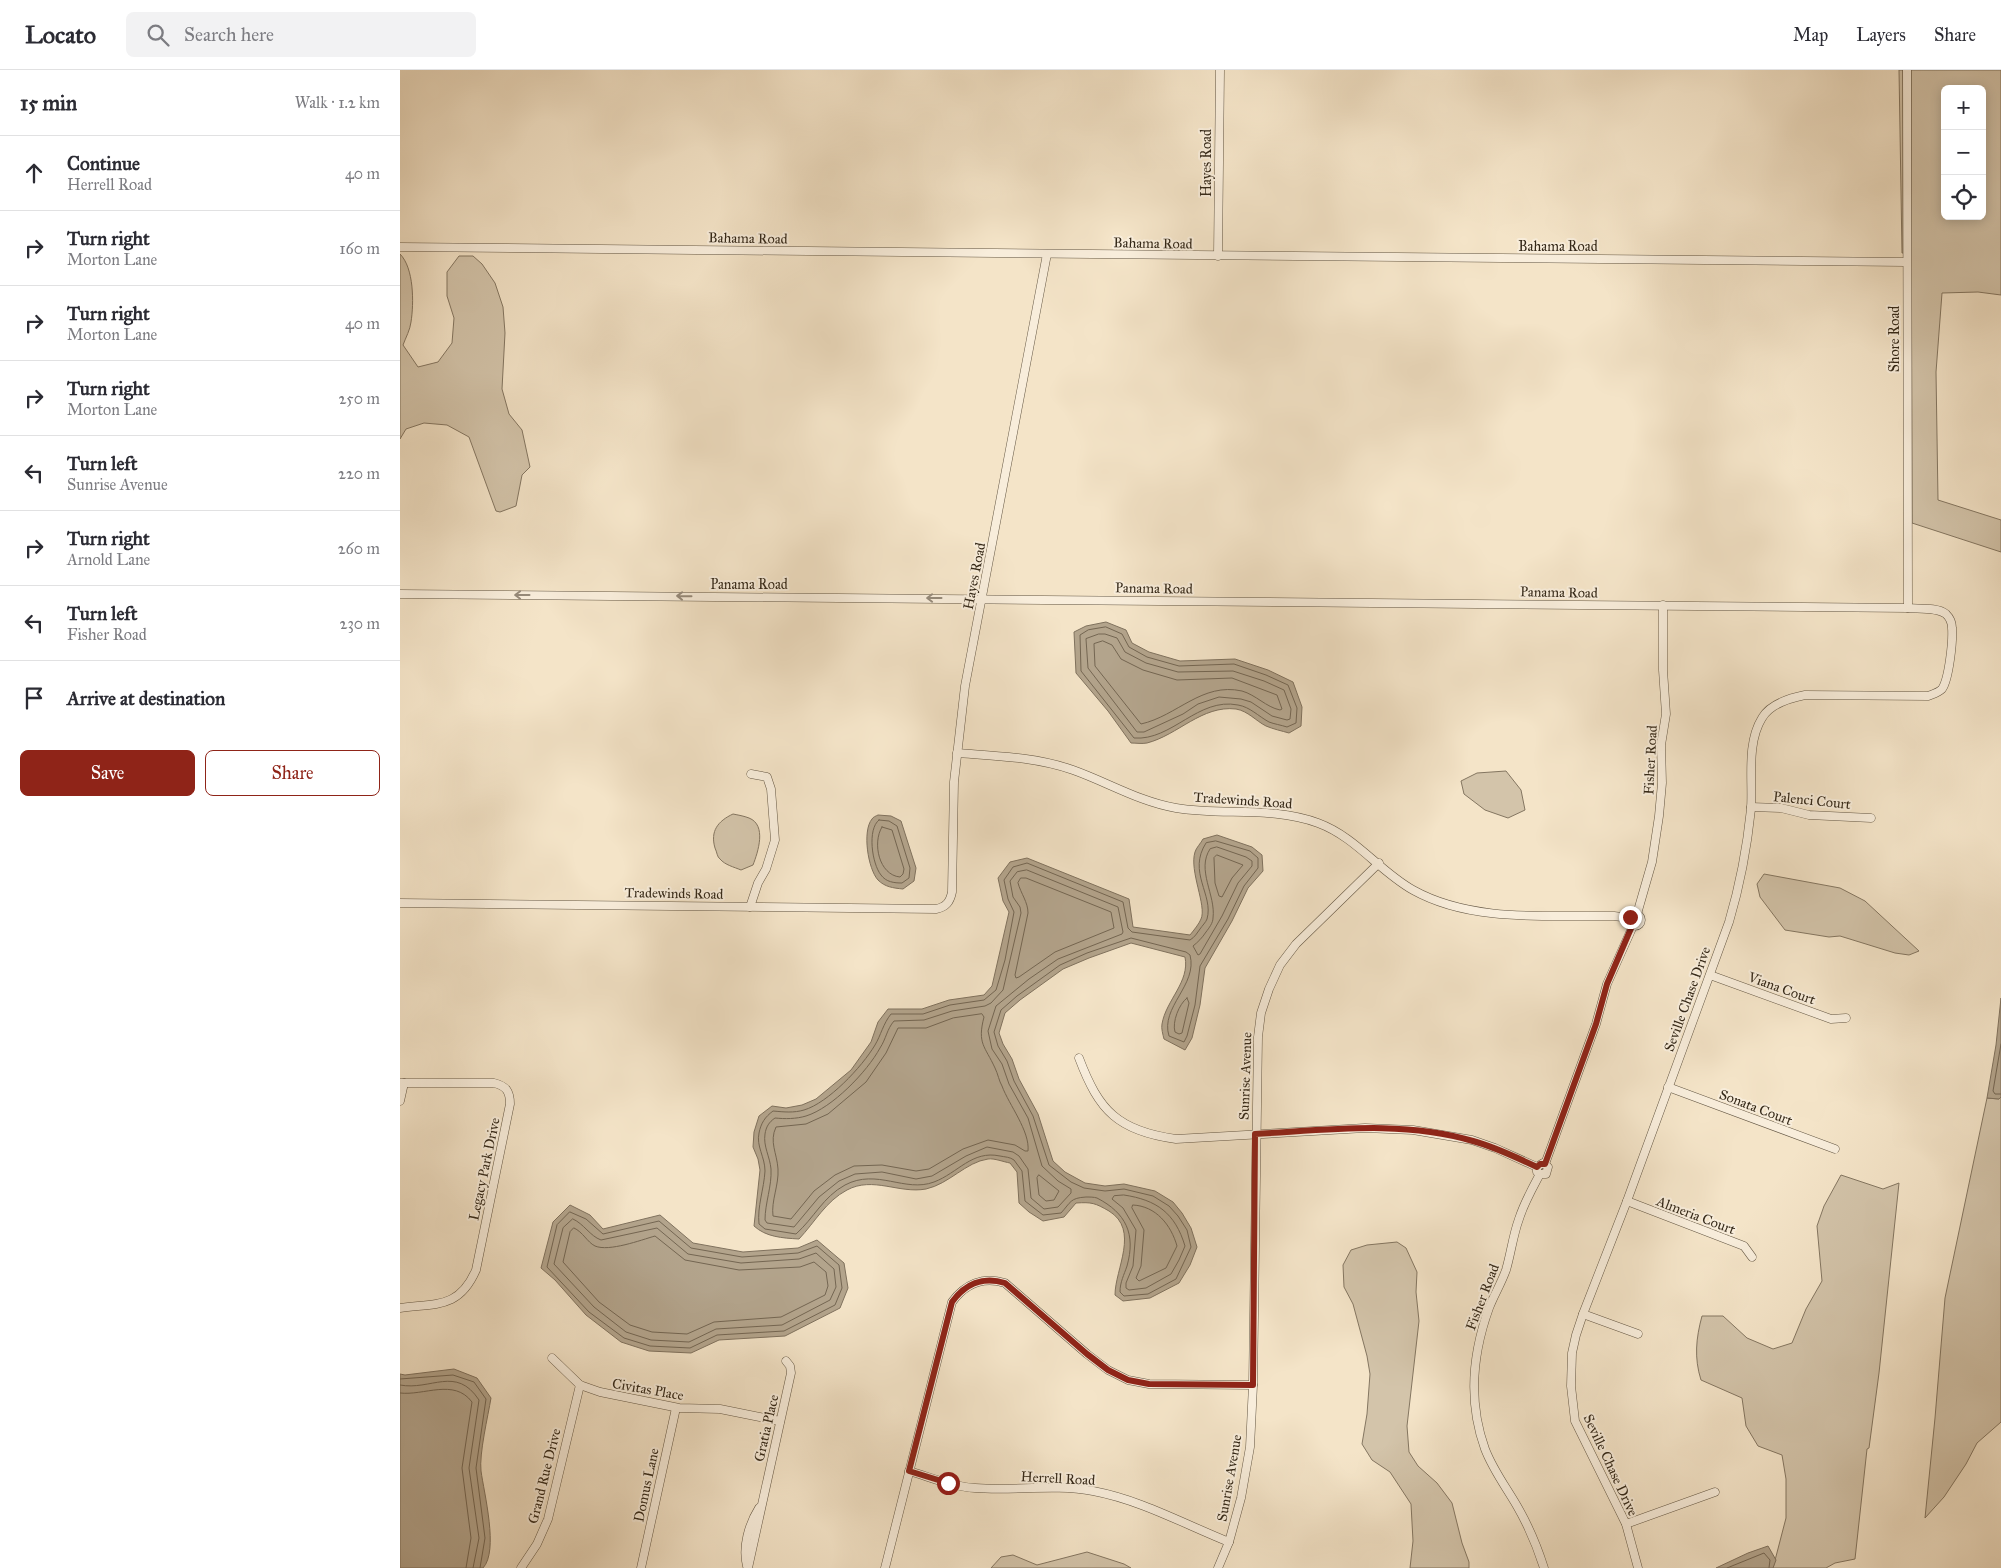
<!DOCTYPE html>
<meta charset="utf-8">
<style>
body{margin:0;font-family:"IM FELL Great Primer",serif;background:#f2f2f3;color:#2b2b33}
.controls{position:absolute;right:15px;top:15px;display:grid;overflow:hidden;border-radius:8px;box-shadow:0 2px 12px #0003}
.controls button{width:45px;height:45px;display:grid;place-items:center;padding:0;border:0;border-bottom:1px solid #e1e1e2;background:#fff;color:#2b2b33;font:25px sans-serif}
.stop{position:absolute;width:15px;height:15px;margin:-11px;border:4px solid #8f2418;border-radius:50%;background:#fff}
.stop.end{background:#8f2418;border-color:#fff;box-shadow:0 1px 5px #0008}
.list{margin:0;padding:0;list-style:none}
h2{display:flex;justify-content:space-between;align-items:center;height:65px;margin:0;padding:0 20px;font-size:21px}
h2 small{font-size:16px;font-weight:400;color:#7c7c81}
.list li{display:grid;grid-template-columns:32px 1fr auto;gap:15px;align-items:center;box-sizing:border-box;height:75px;padding:0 20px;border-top:1px solid #e1e1e2}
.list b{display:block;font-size:19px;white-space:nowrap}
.list p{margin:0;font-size:16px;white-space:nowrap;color:#7c7c81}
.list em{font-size:16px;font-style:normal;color:#7c7c81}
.actions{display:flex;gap:10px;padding:15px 20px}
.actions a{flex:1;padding:11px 0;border:1px solid #8f2418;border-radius:8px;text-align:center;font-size:18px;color:#8f2418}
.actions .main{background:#8f2418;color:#fff}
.icon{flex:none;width:28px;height:28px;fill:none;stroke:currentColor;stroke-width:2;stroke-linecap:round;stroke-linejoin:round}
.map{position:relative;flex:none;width:1601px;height:1498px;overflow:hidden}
header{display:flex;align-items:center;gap:30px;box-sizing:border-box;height:70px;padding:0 25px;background:#fff;border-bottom:1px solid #e1e1e2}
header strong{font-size:24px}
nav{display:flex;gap:28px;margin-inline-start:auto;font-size:18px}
.search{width:350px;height:45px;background:#f2f2f3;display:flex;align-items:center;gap:12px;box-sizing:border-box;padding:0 18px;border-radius:8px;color:#7c7c81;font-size:19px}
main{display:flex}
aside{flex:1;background:#fff}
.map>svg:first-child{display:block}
.green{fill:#d3c4aa;stroke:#847661;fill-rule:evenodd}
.water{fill:#b3a48c;stroke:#80725e}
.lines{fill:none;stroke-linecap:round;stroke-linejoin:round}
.shore{stroke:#746652;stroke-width:1}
.minor-casing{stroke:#645744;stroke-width:9}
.minor{stroke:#f8eddb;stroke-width:8}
.oneway{stroke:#968a7a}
.route{stroke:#8f2418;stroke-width:6}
.labels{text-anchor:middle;stroke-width:4;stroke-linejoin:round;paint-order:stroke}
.street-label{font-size:14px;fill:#342818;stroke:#f8eddb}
</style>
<header>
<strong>Locato</strong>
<div class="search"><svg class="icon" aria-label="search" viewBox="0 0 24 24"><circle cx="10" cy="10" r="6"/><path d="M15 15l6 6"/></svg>Search here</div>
<nav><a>Map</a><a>Layers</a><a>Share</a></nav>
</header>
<main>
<aside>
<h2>15 min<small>Walk · 1.2 km</small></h2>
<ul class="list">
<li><svg class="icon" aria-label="ahead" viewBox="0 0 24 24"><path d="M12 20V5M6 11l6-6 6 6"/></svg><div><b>Continue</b><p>Herrell Road</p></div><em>40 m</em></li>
<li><svg class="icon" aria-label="right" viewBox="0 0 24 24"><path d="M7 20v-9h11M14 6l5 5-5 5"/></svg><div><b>Turn right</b><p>Morton Lane</p></div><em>160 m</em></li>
<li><svg class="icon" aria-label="right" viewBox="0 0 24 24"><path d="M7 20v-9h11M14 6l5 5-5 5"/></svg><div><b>Turn right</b><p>Morton Lane</p></div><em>40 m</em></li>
<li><svg class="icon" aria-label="right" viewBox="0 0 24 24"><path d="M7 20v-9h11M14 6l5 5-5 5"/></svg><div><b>Turn right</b><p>Morton Lane</p></div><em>250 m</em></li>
<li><svg class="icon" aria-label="left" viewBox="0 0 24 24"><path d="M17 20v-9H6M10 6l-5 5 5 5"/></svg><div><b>Turn left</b><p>Sunrise Avenue</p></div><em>220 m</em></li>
<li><svg class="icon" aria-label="right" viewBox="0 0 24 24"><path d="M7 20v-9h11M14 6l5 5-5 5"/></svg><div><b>Turn right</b><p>Arnold Lane</p></div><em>260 m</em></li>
<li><svg class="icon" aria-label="left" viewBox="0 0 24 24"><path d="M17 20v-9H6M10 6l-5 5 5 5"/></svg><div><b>Turn left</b><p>Fisher Road</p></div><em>230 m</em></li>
<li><svg class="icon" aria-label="arrive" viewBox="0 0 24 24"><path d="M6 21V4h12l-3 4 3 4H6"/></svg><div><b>Arrive at destination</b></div></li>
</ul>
<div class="actions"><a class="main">Save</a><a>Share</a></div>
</aside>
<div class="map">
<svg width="1601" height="1498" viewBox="0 0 1601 1498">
<rect width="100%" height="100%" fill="#f4e4c8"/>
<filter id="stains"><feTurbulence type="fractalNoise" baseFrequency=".004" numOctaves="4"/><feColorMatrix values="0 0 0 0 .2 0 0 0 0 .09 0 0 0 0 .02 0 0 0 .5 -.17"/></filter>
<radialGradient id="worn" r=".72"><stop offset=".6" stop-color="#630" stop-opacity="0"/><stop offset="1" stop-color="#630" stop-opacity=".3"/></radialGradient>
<g class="green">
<polygon points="1499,0 1503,0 1503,183 1502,183"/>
<path d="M1511 0H1601V225L1578 222 1542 223 1536 302 1538 430 1601 450V482L1512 453ZM1545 19H1582V146H1545Z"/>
<path d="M0 184C14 198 14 233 11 252 10 260 6 267 3 275L18 297 38 292 52 273 54 248 47 226V202L59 186H73L82 194 95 213 103 237 105 263 102 319 109 344 122 360 130 397 122 405 116 436 100 442 96 441 69 367 47 355 24 353 6 359 0 369Z"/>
<polygon points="1106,701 1121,720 1125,740 1108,748 1085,740 1064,724 1061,711 1077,703"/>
<path d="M333 744C338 745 344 746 349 748 367 755 358 782 353 795L341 800C334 797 325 795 320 789 317 787 317 782 315 778 310 761 318 751 333 744Z"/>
<polygon points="1364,804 1440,818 1465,831 1519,881 1509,885 1495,883 1440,866 1429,867 1385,860 1360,827 1357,814"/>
<polygon points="1601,1027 1601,1352 1577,1373 1566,1394 1544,1427 1525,1448 1535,1348 1545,1228 1587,1028 1599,1029"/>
<path d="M1441 1105 1483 1119 1499 1113 1479 1303 1469 1378 1467 1379 1455 1489 1435 1493 1426 1498H1373L1386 1448V1409L1382 1385 1358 1376 1346 1356 1342 1328 1301 1310C1294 1288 1296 1268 1302 1246H1323L1347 1268 1373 1279 1392 1273 1406 1239 1422 1211 1417 1156 1424 1136Z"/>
<polygon points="997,1172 1006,1178 1017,1202 1016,1222 1019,1251 1007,1356 1009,1382 1018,1396 1037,1413 1052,1433 1062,1473 1069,1492 1069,1498 1010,1498 1013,1471 1011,1434 990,1402 972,1390 962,1374 967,1344 970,1304 967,1286 953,1234 944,1217 943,1195 951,1180 967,1175"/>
<polygon points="687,1482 724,1494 731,1498 591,1498 601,1487 613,1485 637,1495"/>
</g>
<g class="water">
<path d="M706 552 726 560 732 573 749 582 780 591 835 589 868 600 893 612 902 637 901 656 889 663C882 661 873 659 866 656 856 651 848 641 836 639 802 635 778 665 747 673 742 674 736 673 731 673L708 641 676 603 674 562 686 556Z"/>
<path d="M478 745 491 746 501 751 516 798 514 811 503 819C493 818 485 817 478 810 468 799 462 761 472 749 473 747 476 746 478 745Z"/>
<path d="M817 765 852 777 862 785 863 801 848 818 832 851 805 898 800 935 792 968 785 980 764 969C763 965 761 958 762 954 766 930 790 912 785 887L731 873 689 888 663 899 620 930 605 943 599 963 603 974 612 989 619 1009 638 1044 653 1091 665 1102 685 1113 705 1116 724 1114 755 1121 773 1132 782 1143 791 1158 797 1177 790 1195 779 1213 750 1228 723 1231 715 1225C715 1199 740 1160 709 1141 695 1133 692 1132 676 1133L664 1147 643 1151 629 1142 619 1133 617 1102 610 1093C604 1092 594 1088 588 1089 566 1092 549 1114 526 1119 499 1124 473 1106 447 1120 426 1131 415 1152 399 1169 382 1168 366 1167 354 1156L360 1100 358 1089 353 1077 354 1062 359 1046 372 1036 386 1038 402 1035 416 1029 451 1000 471 972 478 952 488 939H522L549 930 584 925 592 916 609 842 603 831 598 808 610 792 627 788 729 829 733 857 790 865C794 860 799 854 801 849 807 836 789 801 795 782 796 778 801 773 803 769Z"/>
<polygon points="1601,928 1601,1027 1599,1029 1587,1028 1596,975"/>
<polygon points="170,1135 190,1145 203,1159 260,1145 293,1173 343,1182 398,1178 417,1170 444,1193 448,1218 440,1238 385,1266 319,1270 291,1283 249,1281 221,1272 186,1245 155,1210 141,1198 153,1152"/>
<path d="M54 1299 77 1308 91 1328C88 1346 79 1384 81 1401 84 1423 99 1481 83 1498H0V1304L5 1305Z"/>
<polygon points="1368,1476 1376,1490 1373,1498 1316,1498 1348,1483"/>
</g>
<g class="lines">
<g class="shore">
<path d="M706 557 722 564 729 577 747 587 779 596 834 594 866 605 888 615 897 638 896 653 887 657C881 655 874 654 869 652 858 646 850 637 838 635 798 627 772 671 734 668L681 601 680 565 688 560Z"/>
<polygon points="699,564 705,564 717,568 725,582 746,593 778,602 833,601 864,611 884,620 891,639 890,649 887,650 872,646 851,632 841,629 819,627 798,634 783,644 744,662 737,662 688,598 686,569"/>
<path d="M703 571 712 575 721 589 743 600 777 610 832 608 877 625 882 639 880 640C866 637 856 625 842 621 802 612 777 646 741 654L695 596 694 574Z"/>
<path d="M479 750 489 751 497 756 510 798 509 808 502 813C494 813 486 812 481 805 472 794 467 759 479 750Z"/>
<path d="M482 757 492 760 504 799 503 804 500 807C479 805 472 773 482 757Z"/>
<path d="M816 771 850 781 858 788V798L844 816 828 849 800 896 795 935 787 966 784 972 769 966C760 937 798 915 790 885L786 882 731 868 687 883 660 895 617 926 601 940 594 962 598 976 607 991 614 1011 633 1046 649 1095 671 1112 684 1118 705 1121 724 1119 753 1126 769 1136 778 1146 787 1160 791 1177 776 1209 748 1224 724 1226 720 1222C720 1212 724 1205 727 1196 736 1164 726 1143 697 1128 694 1127 690 1127 686 1127 670 1128 671 1132 661 1143L643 1145 625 1131 622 1101 614 1090C610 1087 605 1087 600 1086 572 1080 558 1103 534 1112 505 1123 477 1098 445 1115 423 1127 414 1148 396 1164L365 1159 359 1154C357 1137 364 1119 365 1101 365 1087 356 1076 359 1063 361 1053 365 1047 373 1041 384 1042 394 1043 404 1040 428 1033 462 997 475 975 481 965 483 954 491 944H523L550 935 584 930 596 920 605 890 614 842 608 829 604 810 613 797 627 793 723 832 728 858 732 862 790 870C795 867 797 863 800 859 802 856 806 852 807 849 814 825 787 802 806 773Z"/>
<path d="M817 777 846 787 852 791V796L838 813 822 846 800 884 798 885 793 876C798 872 802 868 806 862 809 858 813 853 813 848 816 825 796 800 810 779Z"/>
<polygon points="817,785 843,795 832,808 822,827 819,826 815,813 814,788"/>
<path d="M627 800 718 837 723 862 722 864 658 889 629 909 596 936 588 961 592 979 602 994 609 1014 628 1048 642 1096 658 1111 671 1119V1123L658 1137 644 1139 631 1128 628 1099 619 1086 613 1082 587 1077 566 1086 532 1106 516 1109 482 1102 455 1104 439 1111 419 1127 394 1157 367 1153 365 1150C365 1133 372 1116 371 1099 370 1087 363 1076 365 1064 366 1057 369 1052 375 1048 385 1049 396 1049 406 1046 432 1038 467 1002 480 978 486 969 487 959 494 951L524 950 552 941 585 936 591 933 603 920 621 843 620 837 613 827 610 811 617 802Z"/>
<path d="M621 808H626L711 842 714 858 655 882 619 907 616 908 615 905 628 843C628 832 621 824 618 813Z"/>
<path d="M787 928 789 933 782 963 779 964 775 962C772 952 779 934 787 928Z"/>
<path d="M582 944 584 947C577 974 585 976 595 998 598 1004 599 1011 602 1016 609 1035 630 1061 628 1081H625L615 1075 588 1070 563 1079 529 1099 516 1101 482 1095 454 1096 435 1105 414 1121 391 1149 373 1146C371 1131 379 1115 378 1099 377 1083 369 1072 376 1057L406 1054 428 1044 466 1012 486 983 498 958H526L553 948Z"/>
<polyline points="1601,974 1593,1021 1595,1024 1601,1024"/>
<polygon points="639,1105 659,1121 654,1130 646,1131 639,1125 637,1108"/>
<path d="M724 1125C757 1130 775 1143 785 1176L779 1190 771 1204 746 1218 729 1220 726 1218V1213L733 1196 736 1160 723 1138 712 1129 714 1126Z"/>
<path d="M733 1135C756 1136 771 1155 777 1176L766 1198 739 1211 736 1208 741 1196 744 1160 732 1138Z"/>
<polygon points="170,1142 186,1149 203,1164 259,1151 291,1178 342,1187 398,1183 417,1176 439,1195 442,1218 435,1235 384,1261 317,1265 290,1278 250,1276 224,1268 189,1242 147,1197 157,1155"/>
<path d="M173 1149C184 1154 190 1166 201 1170L257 1158 288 1184 341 1193 399 1189 416 1183 434 1199 436 1217 430 1230 382 1255 316 1259 289 1272 251 1270 226 1262 194 1237 154 1194 163 1158Z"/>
<path d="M174 1158C183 1162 187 1172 195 1176 209 1182 241 1170 255 1166L285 1190 339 1200 400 1197 414 1192 426 1202 428 1216 425 1225 381 1247 314 1252 287 1264 252 1262 230 1255 199 1232 163 1192 170 1162Z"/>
<polyline points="0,1309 53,1305 74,1312 86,1329 76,1398 85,1468 80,1498"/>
<path d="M0 1315C31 1321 56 1295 79 1330L69 1398 79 1468 73 1498"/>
<path d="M0 1323C24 1326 54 1308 72 1332L62 1398 71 1468 66 1498"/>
<polyline points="1327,1498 1364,1483 1370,1490 1369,1498"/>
</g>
<g class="minor-casing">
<g id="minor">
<polyline points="1507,0 1508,538"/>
<polyline points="0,177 1506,192"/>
<polyline points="818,186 820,0"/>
<path d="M0 524 1508 538C1519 539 1537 537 1546 544 1550 548 1552 553 1552 558 1553 571 1549 609 1542 619 1538 623 1533 624 1528 626L1405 625C1390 628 1370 634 1362 648 1346 674 1353 710 1351 739 1347 778 1340 815 1329 852L1227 1131 1183 1244 1176 1265 1172 1283 1171 1316 1175 1351 1226 1454 1238 1498"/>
<path d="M557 683C596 686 636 687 673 700 707 712 740 732 776 738 823 746 872 736 918 753 956 767 979 801 1013 820 1072 853 1149 845 1214 846L1229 848"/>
<polyline points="1351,737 1381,738 1409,745 1471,748"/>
<path d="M0 833 536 839C546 837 550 832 552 822L554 712 565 616 647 184"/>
<polyline points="350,837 358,813 366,799 375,770 371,719 367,707 351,704"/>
<circle cx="1235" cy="850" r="6"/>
<polyline points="1237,844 1252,792 1259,746 1262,713 1261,675 1266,644 1263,600 1263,535"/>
<polyline points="1310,905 1431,949 1446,948"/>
<path d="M679 988C699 1041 718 1061 776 1069L965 1058 1013 1060 1072 1070 1095 1078 1137 1097"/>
<path d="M0 1013H94C106 1016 110 1021 110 1034L76 1200C59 1239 36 1233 0 1238"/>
<polyline points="1268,1017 1435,1079"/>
<polyline points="0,1031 4,1013"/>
<polyline points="1145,1094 1196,954 1207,914 1233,856"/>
<path d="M1140 1104 1137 1102V1097L1143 1093 1148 1097 1146 1104H1140C1132 1119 1124 1133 1119 1149 1113 1165 1111 1183 1106 1200 1101 1214 1094 1225 1089 1238 1072 1285 1068 1332 1085 1379 1093 1400 1106 1417 1117 1436 1128 1455 1137 1476 1144 1498"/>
<polyline points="1227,1131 1344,1176 1352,1187"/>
<polyline points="1183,1244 1238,1264"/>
<polyline points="152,1288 180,1315 200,1322 279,1338 320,1339 380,1351"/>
<path d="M509 1401C530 1407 553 1417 575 1418 614 1421 655 1414 693 1421 741 1430 784 1454 829 1472"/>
<polyline points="1226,1454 1315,1422"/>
<path d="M347 1496C342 1477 349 1454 359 1438"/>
<polyline points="121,1498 137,1474 148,1449 180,1315"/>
<polyline points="241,1498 276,1338"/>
<polyline points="348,1498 391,1303 390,1296 386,1291"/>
<path d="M485 1498 552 1232C565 1214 583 1206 605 1213L687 1284 708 1300 728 1310 749 1314 853 1315"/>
<polyline points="818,1498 829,1472 841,1428 850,1377 853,1315 858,967 861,943 869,919 880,895 896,874 979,793"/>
</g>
</g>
<use href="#minor" class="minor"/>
</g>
<defs><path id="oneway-shaft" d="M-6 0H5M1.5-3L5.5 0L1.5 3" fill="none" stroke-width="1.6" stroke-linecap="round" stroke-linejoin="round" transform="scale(1.25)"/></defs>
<g class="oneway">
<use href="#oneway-shaft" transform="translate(122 525) rotate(-180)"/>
<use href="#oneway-shaft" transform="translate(284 526) rotate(-179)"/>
<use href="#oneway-shaft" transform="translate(534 528) rotate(-180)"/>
</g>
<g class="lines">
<path class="route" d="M548 1413 509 1401 552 1232C565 1214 583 1206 605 1213L687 1284 708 1300 728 1310 749 1314 853 1315 855 1064C928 1060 1002 1050 1073 1071 1095 1077 1116 1087 1137 1097L1140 1094H1145L1196 954 1207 914 1232 856 1229 853 1230 847"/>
</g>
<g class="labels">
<g class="street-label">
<text transform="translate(806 93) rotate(-90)" y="5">Hayes Road</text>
<text transform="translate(348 168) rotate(1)" y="5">Bahama Road</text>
<text transform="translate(753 173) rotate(1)" y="5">Bahama Road</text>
<text x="1158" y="181">Bahama Road</text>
<text transform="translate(1494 269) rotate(-90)" y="5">Shore Road</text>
<text transform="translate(574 506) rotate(-79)" y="5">Hayes Road</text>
<text x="349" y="519">Panama Road</text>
<text transform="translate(754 518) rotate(1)" y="5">Panama Road</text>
<text transform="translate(1159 522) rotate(1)" y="5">Panama Road</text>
<text transform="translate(1250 690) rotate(-87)" y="5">Fisher Road</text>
<text transform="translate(843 730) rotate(4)" y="5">Tradewinds Road</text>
<text transform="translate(1412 730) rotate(6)" y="5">Palenci Court</text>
<text transform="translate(274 823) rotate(1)" y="5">Tradewinds Road</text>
<text transform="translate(1382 918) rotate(20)" y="5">Viana Court</text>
<text transform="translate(1287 929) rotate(-70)" y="5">Seville Chase Drive</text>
<text transform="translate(845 1006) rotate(-88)" y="5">Sunrise Avenue</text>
<text transform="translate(1356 1037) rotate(21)" y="5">Sonata Court</text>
<text transform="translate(84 1099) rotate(-78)" y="5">Legacy Park Drive</text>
<text transform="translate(1296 1145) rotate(21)" y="5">Almeria Court</text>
<text transform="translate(1082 1227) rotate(-69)" y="5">Fisher Road</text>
<text transform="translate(248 1319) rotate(10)" y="5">Civitas Place</text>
<text transform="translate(366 1358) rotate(-77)" y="5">Gratia Place</text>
<text transform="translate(1211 1395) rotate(65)" y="5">Seville Chase Drive</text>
<text transform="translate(144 1406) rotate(-76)" y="5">Grand Rue Drive</text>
<text transform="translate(658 1408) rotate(3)" y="5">Herrell Road</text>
<text transform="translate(829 1408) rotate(-80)" y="5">Sunrise Avenue</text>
<text transform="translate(246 1415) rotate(-78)" y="5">Domus Lane</text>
</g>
</g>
<rect width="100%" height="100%" filter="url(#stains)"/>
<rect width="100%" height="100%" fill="url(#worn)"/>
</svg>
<div class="controls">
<button>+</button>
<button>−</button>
<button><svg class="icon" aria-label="locate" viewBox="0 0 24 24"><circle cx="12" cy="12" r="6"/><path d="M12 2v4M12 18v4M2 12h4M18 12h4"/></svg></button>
</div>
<div class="stop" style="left:548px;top:1413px"></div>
<div class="stop end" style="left:1230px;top:847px"></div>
</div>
</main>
